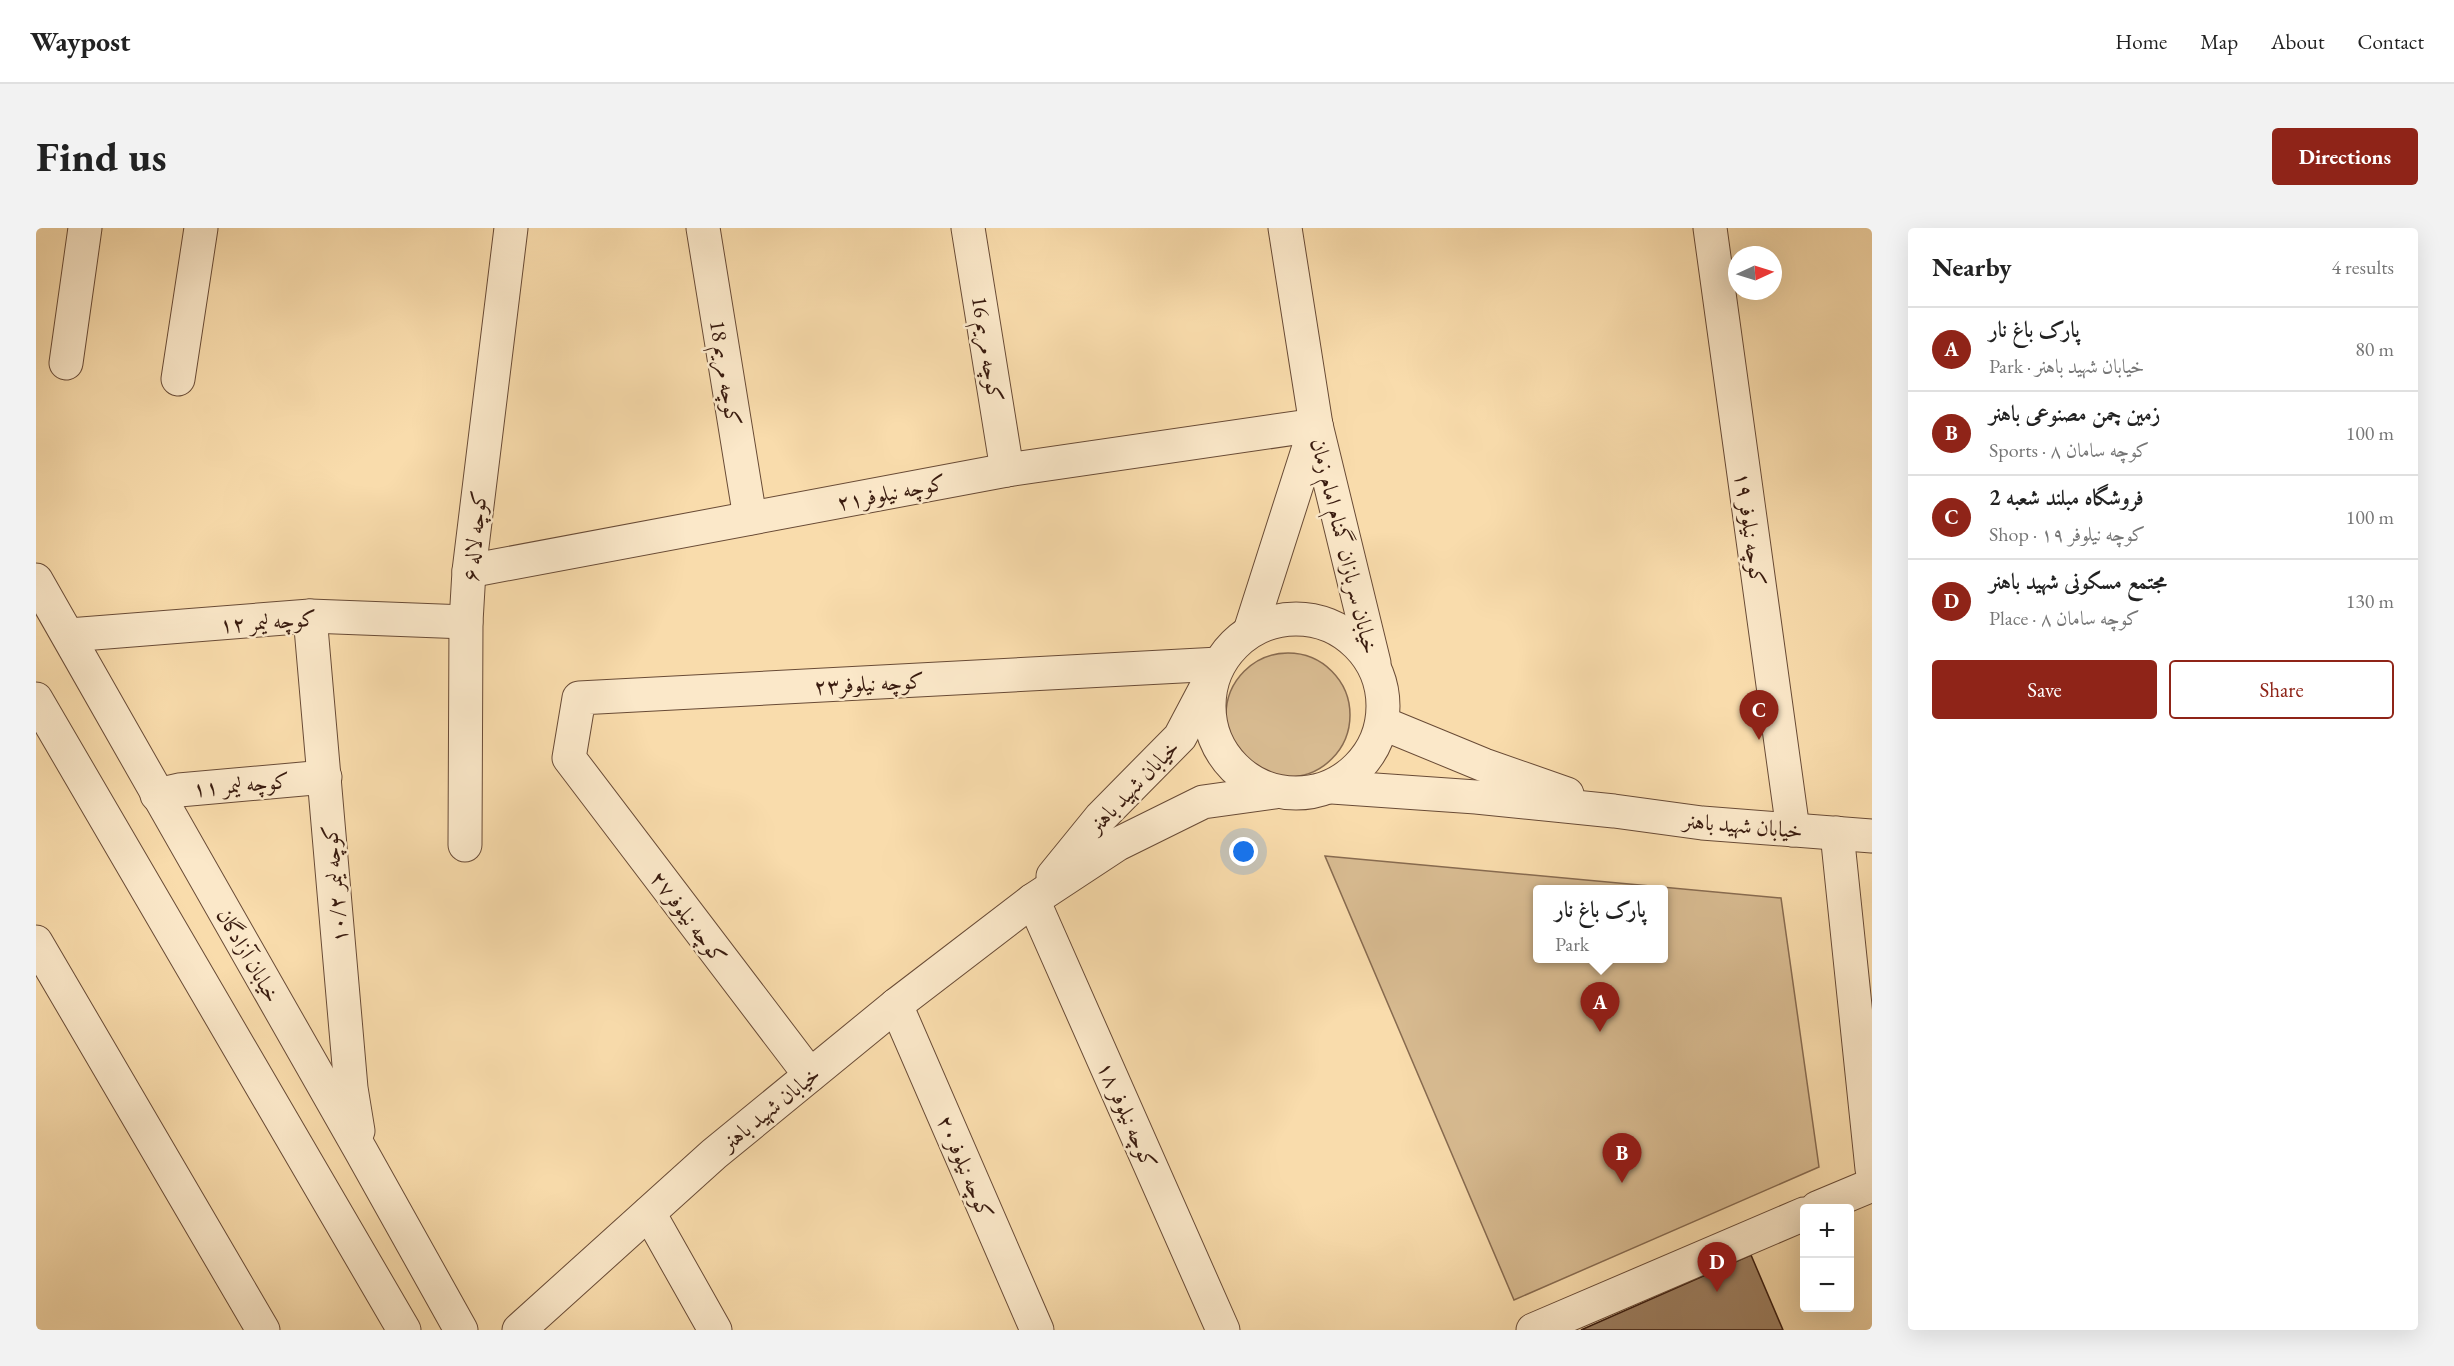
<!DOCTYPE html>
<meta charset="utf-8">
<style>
body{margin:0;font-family:"EB Garamond",Amiri,serif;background:#f2f2f2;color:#222}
.controls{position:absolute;right:18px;bottom:18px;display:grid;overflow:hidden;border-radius:6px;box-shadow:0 6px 24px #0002}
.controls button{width:54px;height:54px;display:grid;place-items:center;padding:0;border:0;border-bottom:2px solid #e0e0e0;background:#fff;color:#222;font:30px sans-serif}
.compass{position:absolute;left:1692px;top:18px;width:54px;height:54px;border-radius:50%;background:#fff;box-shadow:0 6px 24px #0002;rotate:86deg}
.you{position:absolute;left:1208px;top:624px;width:21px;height:21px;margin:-15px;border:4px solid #fff;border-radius:50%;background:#1a73e8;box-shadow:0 0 0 9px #1a73e833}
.badge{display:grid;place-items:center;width:39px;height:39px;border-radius:50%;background:#8f2418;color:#fff;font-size:20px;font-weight:700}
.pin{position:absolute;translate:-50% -50px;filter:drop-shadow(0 2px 3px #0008)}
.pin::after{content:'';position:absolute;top:32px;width:21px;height:18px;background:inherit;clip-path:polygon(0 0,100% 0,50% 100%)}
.popup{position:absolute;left:1497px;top:657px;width:135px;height:78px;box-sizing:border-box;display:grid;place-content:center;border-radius:6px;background:#fff;filter:drop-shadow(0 2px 4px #0005);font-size:20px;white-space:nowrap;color:#767676}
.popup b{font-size:22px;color:#222}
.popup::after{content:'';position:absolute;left:50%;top:100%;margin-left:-12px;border:12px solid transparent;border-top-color:#fff}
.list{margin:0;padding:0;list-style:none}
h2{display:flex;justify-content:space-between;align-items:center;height:78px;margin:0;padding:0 24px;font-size:26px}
h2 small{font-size:20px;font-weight:400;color:#767676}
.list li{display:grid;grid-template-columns:39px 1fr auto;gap:18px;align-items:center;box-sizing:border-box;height:84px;padding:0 24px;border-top:2px solid #e0e0e0}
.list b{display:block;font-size:22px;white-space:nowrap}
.list p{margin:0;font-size:20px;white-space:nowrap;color:#767676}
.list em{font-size:20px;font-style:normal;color:#767676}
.actions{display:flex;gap:12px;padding:18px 24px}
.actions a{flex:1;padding:14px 0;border:2px solid #8f2418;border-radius:6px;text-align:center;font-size:21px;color:#8f2418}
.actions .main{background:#8f2418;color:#fff}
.map{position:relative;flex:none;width:1836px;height:1102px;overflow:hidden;border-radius:6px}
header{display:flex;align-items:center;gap:36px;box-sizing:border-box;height:84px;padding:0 30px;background:#fff;border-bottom:2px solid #e0e0e0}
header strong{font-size:28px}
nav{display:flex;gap:33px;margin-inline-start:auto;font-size:21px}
.intro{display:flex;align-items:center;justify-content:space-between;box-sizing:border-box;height:144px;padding:0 36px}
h1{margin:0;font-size:42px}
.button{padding:15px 27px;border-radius:6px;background:#8f2418;color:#fff;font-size:21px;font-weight:700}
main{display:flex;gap:36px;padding:0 36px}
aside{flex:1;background:#fff;border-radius:6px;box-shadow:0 6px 24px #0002}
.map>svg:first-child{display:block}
.green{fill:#d8bb91;stroke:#886b50;stroke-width:1.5;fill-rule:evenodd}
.building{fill:#9d7f61;stroke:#391b0f;stroke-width:1.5}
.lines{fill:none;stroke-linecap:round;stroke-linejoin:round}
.minor-casing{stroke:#694b36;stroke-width:35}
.minor{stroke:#fbe8c9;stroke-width:33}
.labels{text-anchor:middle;stroke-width:5;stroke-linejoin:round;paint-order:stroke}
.street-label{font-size:22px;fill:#391b0f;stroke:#fbe8c9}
</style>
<header>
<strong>Waypost</strong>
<nav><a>Home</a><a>Map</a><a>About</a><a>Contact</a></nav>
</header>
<div class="intro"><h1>Find us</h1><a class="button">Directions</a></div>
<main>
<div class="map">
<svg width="1836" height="1102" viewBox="0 0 1836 1102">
<rect width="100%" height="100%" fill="#f9dcac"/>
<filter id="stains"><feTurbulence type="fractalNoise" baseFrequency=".00333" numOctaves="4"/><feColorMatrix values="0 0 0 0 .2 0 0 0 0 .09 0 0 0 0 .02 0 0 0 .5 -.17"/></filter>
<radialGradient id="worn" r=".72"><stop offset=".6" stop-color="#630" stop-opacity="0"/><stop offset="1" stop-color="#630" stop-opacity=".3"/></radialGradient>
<g class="green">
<circle cx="1252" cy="487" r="62"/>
<path d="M1289 628 1745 670 1783 939 1478 1072ZM1501 662H1627V730H1501Z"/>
</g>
<polygon class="building" points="1715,1027 1747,1102 1545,1102"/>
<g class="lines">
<g class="minor-casing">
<g id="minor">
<polyline points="667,0 714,290"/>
<polyline points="932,0 971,242"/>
<polyline points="1249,0 1280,197 1338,435"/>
<polyline points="1674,0 1757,602"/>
<polyline points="30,135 49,0"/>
<polyline points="142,151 165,0"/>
<polyline points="433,343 971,242 1280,197"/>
<polyline points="0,352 325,923 425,1102"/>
<polyline points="274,388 315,860 322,903"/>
<circle cx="1260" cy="478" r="87"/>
<polyline points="1214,403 1280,197"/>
<polyline points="33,407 274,388 430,394"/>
<polyline points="0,471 368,1102"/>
<polyline points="1346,495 1448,537 1531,566"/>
<polyline points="1296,559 1440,569 1578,583 1666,595 1836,608"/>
<polyline points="121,567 143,562 289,549"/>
<polyline points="1801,605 1836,941"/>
<polyline points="429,617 430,394 433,343 475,0"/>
<polyline points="1017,648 1065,589 1144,509 1172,456"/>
<polyline points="997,672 1187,1102"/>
<polyline points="0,714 227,1102"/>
<polyline points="860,777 1001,1102"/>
<polyline points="774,847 533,530 543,470 1183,436"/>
<polyline points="1781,980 1836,957"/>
<polyline points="613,985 679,1102"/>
<polyline points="483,1102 678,926 860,777 997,672 1082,616 1167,574 1239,564"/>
<polyline points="1497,1102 1768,986"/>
</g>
</g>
<use href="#minor" class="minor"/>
</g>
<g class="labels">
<g class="street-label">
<text transform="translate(952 121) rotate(81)" y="8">کوچه مریم 16</text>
<text transform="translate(690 145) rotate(81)" y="8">کوچه مریم 18</text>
<text transform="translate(855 264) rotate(-11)" y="8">کوچه نیلوفر۲۱</text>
<text transform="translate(1715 301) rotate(82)" y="8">کوچه نیلوفر ۱۹</text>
<text transform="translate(438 308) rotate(-84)" y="8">کوچه لاله ۶</text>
<text transform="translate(1309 318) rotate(76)" y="8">خیابان سربازان گمنام امام زمان</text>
<text transform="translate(232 393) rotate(-4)" y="8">کوچه لیمر ۱۲</text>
<text transform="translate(833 455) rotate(-3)" y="8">کوچه نیلوفر۲۳</text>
<text transform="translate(205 556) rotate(-5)" y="8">کوچه لیمر ۱۱</text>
<text transform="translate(1097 558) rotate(-46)" y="8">خیابان شهید باهنر</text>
<text transform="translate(1707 597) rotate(5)" y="8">خیابان شهید باهنر</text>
<text transform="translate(298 656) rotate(-95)" y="8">کوچه لیمر ۱۰/۲</text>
<text transform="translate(653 689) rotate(53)" y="8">کوچه نیلوفر۲۷</text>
<text transform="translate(213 727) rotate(60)" y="8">خیابان آزادگان</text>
<text transform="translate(734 880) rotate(-39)" y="8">خیابان شهید باهنر</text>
<text transform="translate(1092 887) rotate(66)" y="8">کوچه نیلوفر ۱۸</text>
<text transform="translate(930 939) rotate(67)" y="8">کوچه نیلوفر۲۰</text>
</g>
</g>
<rect width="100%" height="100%" filter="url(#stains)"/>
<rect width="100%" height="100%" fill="url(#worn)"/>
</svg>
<div class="controls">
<button>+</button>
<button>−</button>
</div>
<svg class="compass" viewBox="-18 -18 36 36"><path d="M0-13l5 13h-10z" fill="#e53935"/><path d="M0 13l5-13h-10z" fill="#767676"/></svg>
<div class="you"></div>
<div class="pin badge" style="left:1564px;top:804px">A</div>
<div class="popup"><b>پارک باغ نار</b>Park</div>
<div class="pin badge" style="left:1586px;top:955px">B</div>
<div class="pin badge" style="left:1723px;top:512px">C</div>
<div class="pin badge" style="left:1681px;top:1064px">D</div>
</div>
<aside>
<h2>Nearby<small>4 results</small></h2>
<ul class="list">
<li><span class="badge">A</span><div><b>پارک باغ نار</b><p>Park · خیابان شهید باهنر</p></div><em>80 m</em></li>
<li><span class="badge">B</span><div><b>زمین چمن مصنوعی باهنر</b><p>Sports · کوچه سامان ۸</p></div><em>100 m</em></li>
<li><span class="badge">C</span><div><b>فروشگاه مبلند شعبه 2</b><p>Shop · کوچه نیلوفر ۱۹</p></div><em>100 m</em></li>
<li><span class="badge">D</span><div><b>مجتمع مسکونی شهید باهنر</b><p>Place · کوچه سامان ۸</p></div><em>130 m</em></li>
</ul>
<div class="actions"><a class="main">Save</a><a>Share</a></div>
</aside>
</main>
